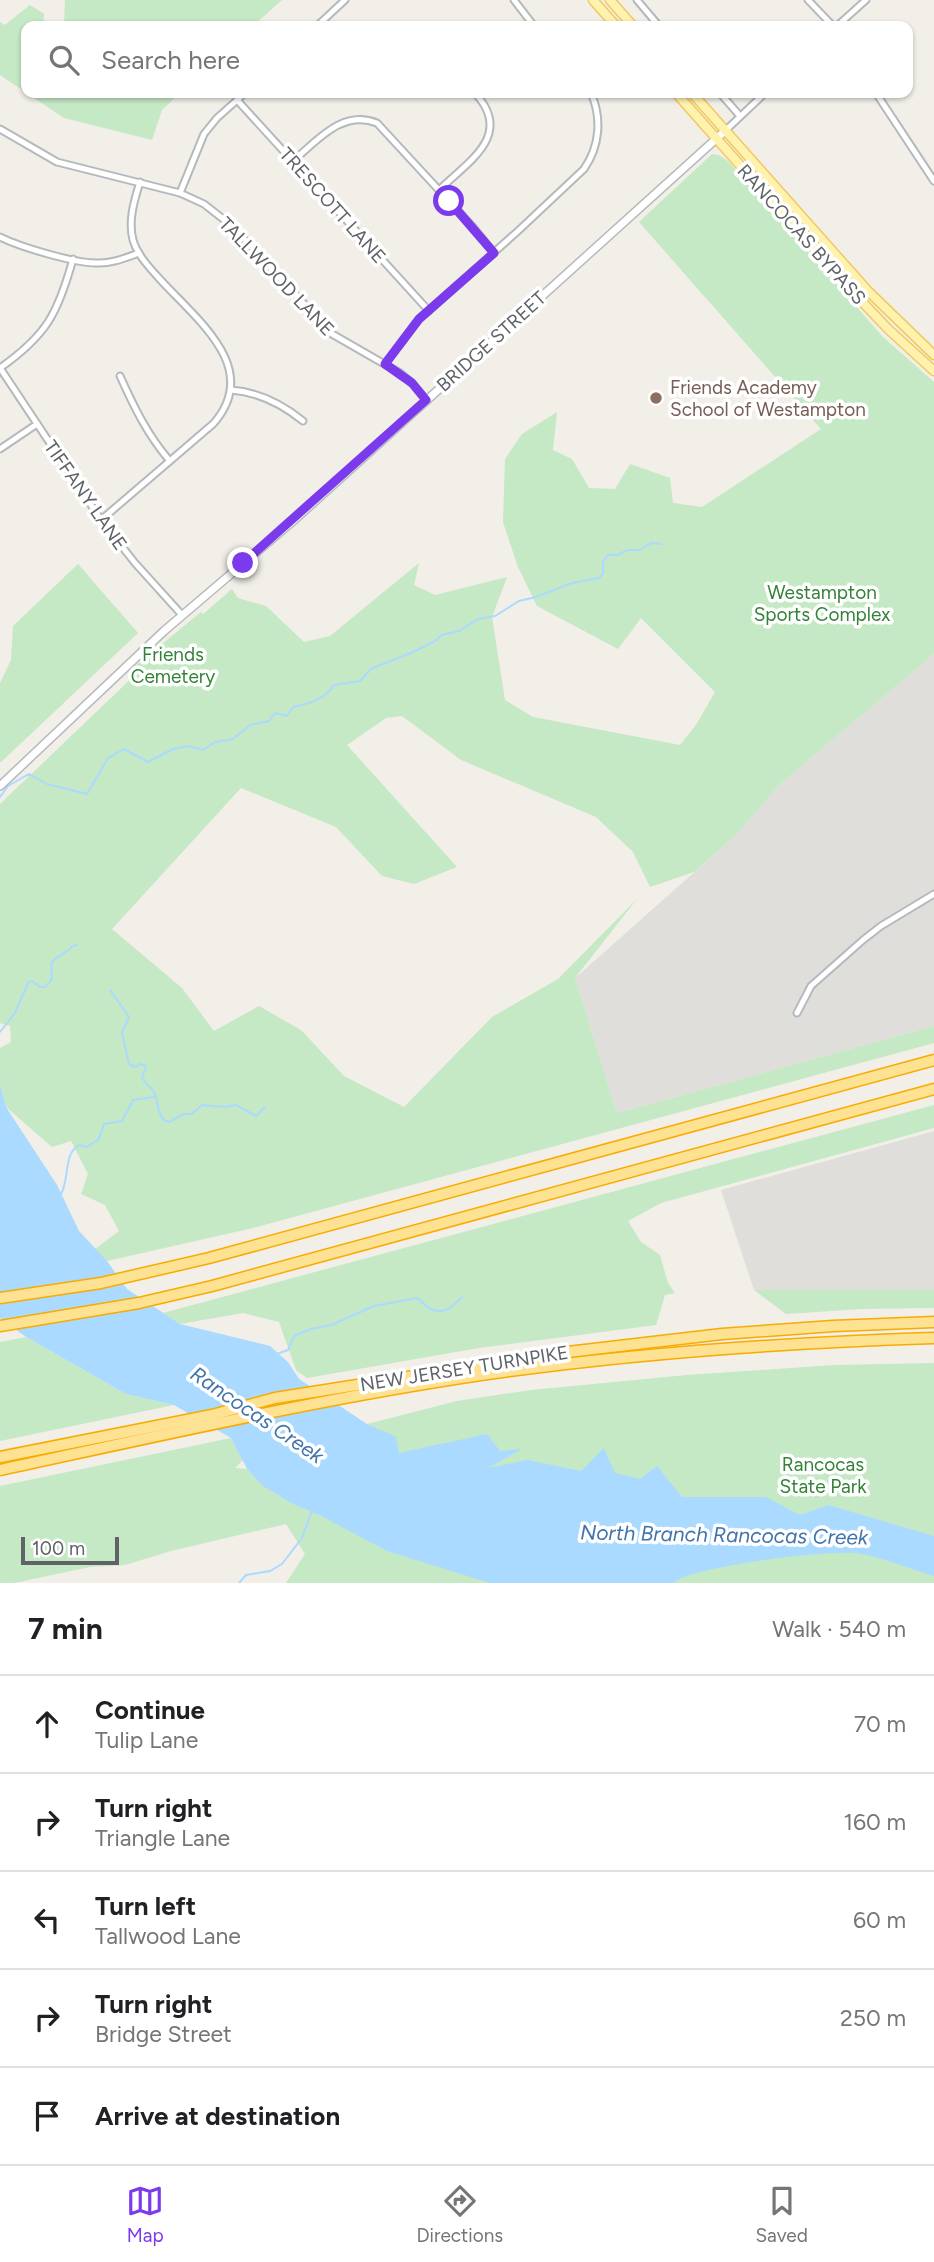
<!DOCTYPE html>
<meta charset="utf-8">
<style>
body{margin:0;font-family:Figtree,sans-serif;background:#f2f2f2;color:#202124}
.scale{position:absolute;left:21px;bottom:18px;width:98px;box-sizing:border-box;padding-left:7px;border:4px solid #5f6368;border-top:0;font-size:19px;line-height:24px;white-space:nowrap;color:#5f6368;-webkit-text-stroke:5px #fff;paint-order:stroke}
.stop{position:absolute;width:21px;height:21px;margin:-16px;border:5px solid #7c3aed;border-radius:50%;background:#fff}
.stop.end{background:#7c3aed;border-color:#fff;box-shadow:0 2px 7px #0008}
.list{margin:0;padding:0;list-style:none}
h2{display:flex;justify-content:space-between;align-items:center;height:91px;margin:0;padding:0 28px;font-size:30px}
h2 small{font-size:23px;font-weight:400;color:#757577}
.list li{display:grid;grid-template-columns:46px 1fr auto;gap:21px;align-items:center;box-sizing:border-box;height:98px;padding:0 28px;border-top:2px solid #e0e0e0}
.list b{display:block;font-size:26px;white-space:nowrap}
.list p{margin:0;font-size:23px;white-space:nowrap;color:#757577}
.list em{font-size:23px;font-style:normal;color:#757577}
.icon{flex:none;width:38px;height:38px;fill:none;stroke:currentColor;stroke-width:2;stroke-linecap:round;stroke-linejoin:round}
.map{position:relative;flex:none;width:934px;height:1583px;overflow:hidden}
.search{position:absolute;background:#fff;box-shadow:0 2px 5px #0004;left:21px;right:21px;top:21px;height:77px;display:flex;align-items:center;gap:18px;box-sizing:border-box;padding:0 24px;border-radius:14px;color:#757577;font-size:26px}
.sheet{height:581px;background:#fff}
nav{display:flex;justify-content:space-around;align-items:center;box-sizing:border-box;height:98px;border-top:2px solid #e0e0e0;background:#fff;font-size:19px;color:#757577}
nav a{display:grid;justify-items:center;gap:4px}
nav .on{color:#7c3aed}
.map>svg:first-child{display:block}
.industrial{fill:#e0deda}
.green{fill:#c5e8c5}
.water{fill:#aadaff}
.lines{fill:none;stroke-linecap:round;stroke-linejoin:round}
.stream{stroke:#aadaff;stroke-width:2}
.street-casing{stroke:#b5b8bc;stroke-width:9}
.secondary-casing{stroke:#b6babf;stroke-width:10}
.primary-casing{stroke:#f2c960;stroke-width:11}
.highway-casing{stroke:#f9ab00;stroke-width:13}
.street{stroke:#fff;stroke-width:5}
.secondary{stroke:#fff;stroke-width:7}
.primary{stroke:#fff2af;stroke-width:8}
.highway{stroke:#fde293;stroke-width:10}
.route{stroke:#7c3aed;stroke-width:9}
.education-dot{fill:#8d6e63;stroke:#fff;stroke-width:2.5}
.labels{text-anchor:middle;stroke-width:7;stroke-linejoin:round;paint-order:stroke}
.street-label{font-size:19px;fill:#5f6368;stroke:#fff}
.education-label{font-size:19px;fill:#785e54;stroke:#fff;text-anchor:start}
.park-label{font-size:19px;fill:#348238;stroke:#fff}
.water-label{font-size:21px;font-style:italic;fill:#4174aa;stroke:#fff}
</style>
<div class="map">
<svg width="934" height="1583" viewBox="0 0 934 1583">
<rect width="100%" height="100%" fill="#f1efe8"/>
<g class="industrial">
<polygon points="934,654 934,1026 617,1113 575,978 735,836 779,785"/>
<polygon points="934,1131 934,1290 754,1290 721,1190"/>
</g>
<g class="green">
<polygon points="65,0 282,0 253,26 64,26"/>
<polygon points="30,5 44,14 43,26 26,26 26,93 180,93 162,110 152,140 64,118 0,75 0,22 5,25"/>
<polygon points="712,154 719,155 729,162 883,337 934,382 934,654 779,785 735,836 694,872 650,887 633,852 596,817 461,760 402,716 386,718 347,745 457,867 414,884 382,876 336,827 241,788 112,929 182,988 214,1031 259,1006 301,1030 344,1076 404,1107 492,1017 558,979 637,899 575,978 617,1113 934,1026 934,1043 253,1228 107,1261 95,1249 119,1231 105,1205 81,1194 88,1174 71,1141 52,1147 6,1107 0,1084 0,1048 11,1042 10,1026 0,1023 0,804 138,672 134,667 201,612 203,614 232,589 238,598 266,606 304,642 330,636 419,563 414,585 435,595 507,577 492,617 505,700 533,717 680,745 696,725 715,692 641,618 618,649 537,606 518,567 503,522 505,459 522,434 557,412 553,450 572,459 589,488 615,489 630,464 670,478 673,503 702,507 821,429 639,222"/>
<polygon points="78,564 138,633 0,763 0,683 11,660 13,626"/>
<polygon points="934,1105 934,1128 661,1203 628,1221 641,1242 660,1255 668,1283 675,1293 665,1295 656,1325 479,1348 307,1378 296,1370 279,1322 243,1313 180,1324 163,1313"/>
<polygon points="934,1290 934,1308 862,1309 786,1314 754,1290"/>
<polygon points="26,1337 126,1394 174,1405 0,1441 0,1342"/>
<path d="M934 1363V1583H286L305 1554 286 1524 171 1551 125 1565 90 1567 14 1583H0V1486L231 1438 243 1460 235 1468 247 1469C271 1495 291 1503 323 1517L367 1424 457 1401 531 1390 687 1375 834 1365Z"/>
</g>
<path class="water" d="M0 1084 6 1107 57 1185 79 1231 107 1261 127 1289 180 1324 270 1346 288 1362 299 1379 367 1424 396 1437 399 1453 487 1434 500 1451 522 1449 488 1468 527 1460 581 1471 604 1448 615 1473 640 1479 657 1466 682 1497H766L800 1515 828 1505 934 1536V1576C910 1569 886 1559 862 1554 835 1548 691 1566 673 1583H490L387 1551 323 1517 291 1503 263 1486 247 1469 231 1438 174 1405 126 1394 26 1337 0 1318Z"/>
<g class="lines">
<g class="stream">
<path d="M0 797 8 786 29 774 47 784 87 794 108 758 124 749 148 762 173 749 189 746 203 750 215 742 233 739 250 725 269 721 275 713 287 716 293 707C310 703 323 701 334 685L360 681 371 669 413 652 435 641 442 635 459 631 478 619 495 616 519 601 536 597 572 583 599 578 603 574V562L608 555H617L628 550H640L651 543 661 544"/>
<path d="M110 990 129 1017 122 1033 129 1064 135 1067 140 1064 146 1066 142 1078C146 1084 151 1087 154 1092 159 1102 156 1111 164 1120L169 1122 184 1114H192L202 1105 225 1107 236 1105 256 1116 265 1107"/>
<path d="M0 1032 15 1013 28 983 32 981 40 987H45L52 979C50 958 50 963 67 951 76 945 66 948 77 945"/>
<path d="M61 1194C70 1178 63 1154 79 1145L87 1147 99 1139 104 1124 122 1121 133 1100 154 1097"/>
<path d="M277 1354 288 1350 294 1336 311 1329 331 1325 374 1306 417 1298C423 1301 425 1307 431 1309 444 1316 454 1305 462 1297"/>
<polyline points="239,1583 246,1575 270,1571 282,1564 302,1538 312,1511"/>
</g>
<g class="street-casing">
<g id="street">
<polyline points="514,0 534,26"/>
<polyline points="637,0 659,26"/>
<polyline points="808,0 833,26"/>
<polyline points="317,26 345,0"/>
<polyline points="837,26 866,0"/>
<polyline points="720,93 740,116"/>
<polyline points="876,93 934,181"/>
<polyline points="237,100 429,311"/>
<polyline points="0,129 57,162 180,193 204,204 232,226 332,334 400,373 412,383 426,400"/>
<polyline points="726,130 765,93"/>
<path d="M293 161C317 141 342 109 377 123L473 227 494 253"/>
<path d="M439 190C469 161 514 135 475 93"/>
<polyline points="180,193 204,134 217,118 245,93"/>
<path d="M0 237C20 247 74 263 96 263 111 264 125 258 139 253"/>
<path d="M385 364 419 319 518 231 584 169C600 146 602 118 591 93"/>
<polyline points="0,368 101,520 135,563 182,615"/>
<path d="M0 368C47 335 58 313 73 259"/>
<path d="M120 376C134 407 147 434 169 460"/>
<path d="M231 390C259 392 282 404 303 421"/>
<polyline points="0,449 37,424"/>
<path d="M101 520 213 424C264 367 193 317 157 276 148 266 137 254 133 240 128 221 134 201 140 182"/>
<polyline points="797,1013 811,986 863,940 881,926 934,894"/>
</g>
</g>
<g class="secondary-casing">
<polyline id="secondary" points="0,786 164,631 293,521 726,130"/>
</g>
<g class="primary-casing">
<g id="primary">
<polyline points="593,0 616,26"/>
<polyline points="610,0 633,26"/>
<polyline points="676,93 850,289 888,329 934,371"/>
<polyline points="692,93 867,290 934,355"/>
</g>
</g>
<g class="highway-casing">
<g id="highway">
<polyline points="0,1298 101,1283 209,1258 934,1060"/>
<polyline points="0,1326 139,1303 212,1286 934,1089"/>
<polyline points="0,1457 212,1415 275,1398 559,1353 722,1334 833,1326 934,1322"/>
<path d="M0 1470C153 1437 306 1402 461 1378 618 1354 776 1343 934 1338"/>
</g>
</g>
<use href="#street" class="street"/>
<use href="#secondary" class="secondary"/>
<use href="#primary" class="primary"/>
<use href="#highway" class="highway"/>
</g>
<g class="lines">
<polyline class="route" points="243,563 426,400 412,383 385,364 419,319 494,253 449,201"/>
</g>
<circle class="education-dot" cx="656" cy="398" r="7"/>
<g class="labels">
<g class="street-label">
<text transform="translate(333 205) rotate(48)" y="7">TRESCOTT LANE</text>
<text transform="translate(802 234) rotate(48)" y="7">RANCOCAS BYPASS</text>
<text transform="translate(277 276) rotate(46)" y="7">TALLWOOD LANE</text>
<text transform="translate(491 341) rotate(-42)" y="7">BRIDGE STREET</text>
<text transform="translate(86 495) rotate(55)" y="7">TIFFANY LANE</text>
<text transform="translate(464 1368) rotate(-9)" y="7">NEW JERSEY TURNPIKE</text>
</g>
<g class="education-label">
<text x="670" y="394">Friends Academy<tspan x="670" dy="22">School of Westampton</tspan></text>
</g>
<g class="park-label">
<text x="822" y="599">Westampton<tspan x="822" dy="22">Sports Complex</tspan></text>
<text x="173" y="661">Friends<tspan x="173" dy="22">Cemetery</tspan></text>
<text x="823" y="1471">Rancocas<tspan x="823" dy="22">State Park</tspan></text>
</g>
<g class="water-label">
<text transform="translate(257 1415) rotate(34)" y="7">Rancocas Creek</text>
<text transform="translate(724 1535) rotate(1)" y="7">North Branch Rancocas Creek</text>
</g>
</g>
</svg>
<div class="scale">100 m</div>
<div class="stop" style="left:449px;top:201px"></div>
<div class="stop end" style="left:243px;top:563px"></div>
<div class="search"><svg class="icon" aria-label="search" viewBox="0 0 24 24"><circle cx="10" cy="10" r="6"/><path d="M15 15l6 6"/></svg>Search here</div>
</div>
<section class="sheet">
<h2>7 min<small>Walk · 540 m</small></h2>
<ul class="list">
<li><svg class="icon" aria-label="ahead" viewBox="0 0 24 24"><path d="M12 20V5M6 11l6-6 6 6"/></svg><div><b>Continue</b><p>Tulip Lane</p></div><em>70 m</em></li>
<li><svg class="icon" aria-label="right" viewBox="0 0 24 24"><path d="M7 20v-9h11M14 6l5 5-5 5"/></svg><div><b>Turn right</b><p>Triangle Lane</p></div><em>160 m</em></li>
<li><svg class="icon" aria-label="left" viewBox="0 0 24 24"><path d="M17 20v-9H6M10 6l-5 5 5 5"/></svg><div><b>Turn left</b><p>Tallwood Lane</p></div><em>60 m</em></li>
<li><svg class="icon" aria-label="right" viewBox="0 0 24 24"><path d="M7 20v-9h11M14 6l5 5-5 5"/></svg><div><b>Turn right</b><p>Bridge Street</p></div><em>250 m</em></li>
<li><svg class="icon" aria-label="arrive" viewBox="0 0 24 24"><path d="M6 21V4h12l-3 4 3 4H6"/></svg><div><b>Arrive at destination</b></div></li>
</ul>
</section>
<nav>
<a class="on"><svg class="icon" aria-label="map" viewBox="0 0 24 24"><path d="M3 6l6-2 6 2 6-2v14l-6 2-6-2-6 2zM9 4v14M15 6v14"/></svg>Map</a>
<a><svg class="icon" aria-label="directions" viewBox="0 0 24 24"><path d="M12 3l9 9-9 9-9-9zM9 14v-3h6M13 9l2 2-2 2"/></svg>Directions</a>
<a><svg class="icon" aria-label="saved" viewBox="0 0 24 24"><path d="M7 4h10v16l-5-4-5 4z"/></svg>Saved</a>
</nav>
